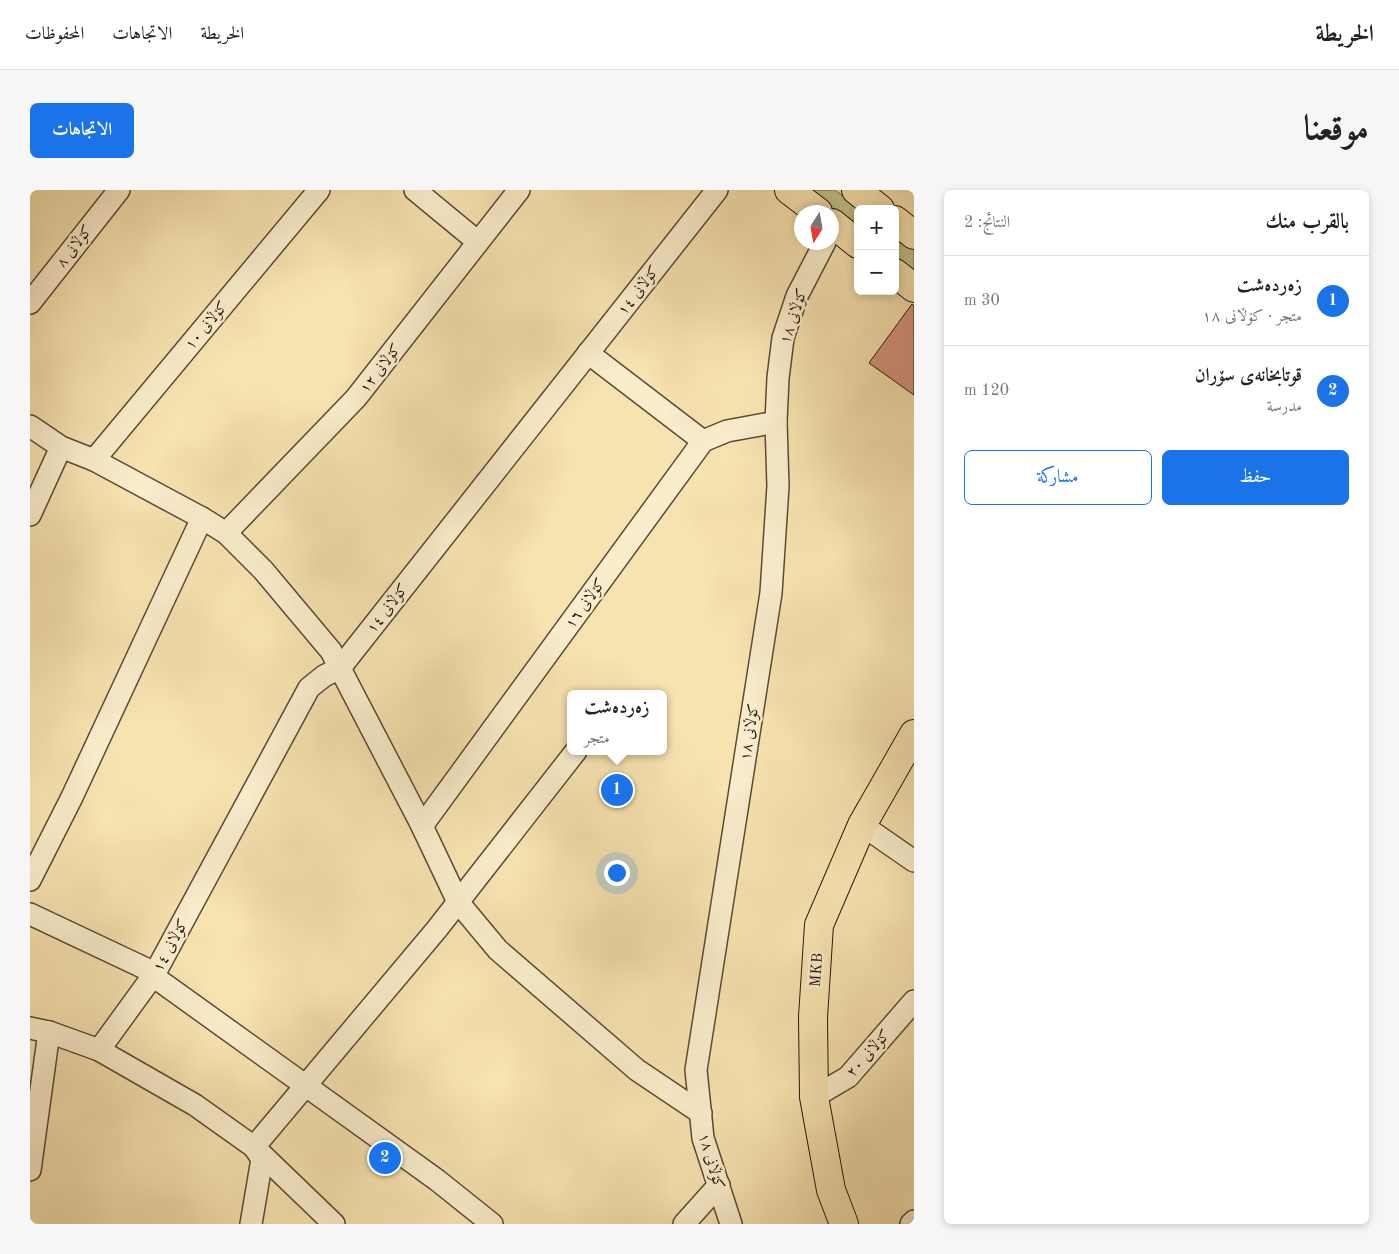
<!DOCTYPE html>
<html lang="ar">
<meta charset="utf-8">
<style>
body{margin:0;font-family:"Old Standard TT",Amiri,serif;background:#f6f6f6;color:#222;direction:rtl}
.controls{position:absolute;right:15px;top:15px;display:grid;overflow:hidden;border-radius:8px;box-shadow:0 2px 8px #0003}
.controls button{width:45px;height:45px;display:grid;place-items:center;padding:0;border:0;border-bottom:1px solid #e0e0e0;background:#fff;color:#222;font:25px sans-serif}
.compass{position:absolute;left:764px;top:15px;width:45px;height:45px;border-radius:50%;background:#fff;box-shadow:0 2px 8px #0003;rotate:191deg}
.you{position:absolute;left:586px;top:682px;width:18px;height:18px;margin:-12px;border:4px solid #fff;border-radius:50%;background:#1a73e8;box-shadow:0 0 0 8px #1a73e833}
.badge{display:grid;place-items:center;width:32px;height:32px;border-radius:50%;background:#1a73e8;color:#fff;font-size:16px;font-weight:700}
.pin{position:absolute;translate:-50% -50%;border:2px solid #fff;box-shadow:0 1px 5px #0006}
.popup{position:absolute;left:537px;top:500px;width:100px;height:65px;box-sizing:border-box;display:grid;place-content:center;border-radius:8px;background:#fff;filter:drop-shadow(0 1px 4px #0005);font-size:16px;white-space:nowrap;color:#767676}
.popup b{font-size:19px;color:#222}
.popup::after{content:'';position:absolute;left:50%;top:100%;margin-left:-10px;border:10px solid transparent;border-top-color:#fff}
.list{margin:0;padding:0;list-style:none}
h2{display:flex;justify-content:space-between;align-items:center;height:65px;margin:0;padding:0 20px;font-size:21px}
h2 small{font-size:16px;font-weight:400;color:#767676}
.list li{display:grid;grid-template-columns:32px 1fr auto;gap:15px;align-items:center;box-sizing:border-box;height:90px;padding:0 20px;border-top:1px solid #e0e0e0}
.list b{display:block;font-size:19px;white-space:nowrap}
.list p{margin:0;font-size:16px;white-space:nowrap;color:#767676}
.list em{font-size:16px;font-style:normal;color:#767676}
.actions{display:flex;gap:10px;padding:15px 20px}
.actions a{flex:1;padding:11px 0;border:1px solid #1a73e8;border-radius:8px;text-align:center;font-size:18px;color:#1a73e8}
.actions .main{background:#1a73e8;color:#fff}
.map{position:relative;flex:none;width:884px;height:1034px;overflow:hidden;direction:ltr;border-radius:8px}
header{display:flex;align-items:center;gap:30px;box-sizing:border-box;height:70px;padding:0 25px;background:#fff;border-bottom:1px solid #e0e0e0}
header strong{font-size:24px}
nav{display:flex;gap:28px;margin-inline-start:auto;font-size:18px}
.intro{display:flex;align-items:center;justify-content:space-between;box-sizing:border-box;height:120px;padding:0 30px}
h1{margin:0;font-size:35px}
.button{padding:12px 22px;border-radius:8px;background:#1a73e8;color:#fff;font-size:18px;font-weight:700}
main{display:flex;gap:30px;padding:0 30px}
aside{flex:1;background:#fff;border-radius:8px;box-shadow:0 2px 8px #0003}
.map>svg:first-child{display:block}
.green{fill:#c2c287;stroke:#746c4a}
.building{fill:#d59481;stroke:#25170d}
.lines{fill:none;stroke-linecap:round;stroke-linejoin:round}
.minor-casing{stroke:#5a4a36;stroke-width:24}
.major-casing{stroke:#25170d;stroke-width:30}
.minor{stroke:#faedcc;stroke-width:21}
.major{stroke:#f7e3b0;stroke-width:28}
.labels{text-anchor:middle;stroke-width:5;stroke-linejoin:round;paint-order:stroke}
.street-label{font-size:15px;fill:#25170d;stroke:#faedcc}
</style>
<header>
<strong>الخريطة</strong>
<nav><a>الخريطة</a><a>الاتجاهات</a><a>المحفوظات</a></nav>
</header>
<div class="intro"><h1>موقعنا</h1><a class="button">الاتجاهات</a></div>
<main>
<aside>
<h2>بالقرب منك<small>النتائج: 2</small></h2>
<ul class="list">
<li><span class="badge">1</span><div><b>زەردەشت</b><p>متجر · کۆڵانی ١٨</p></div><em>30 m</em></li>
<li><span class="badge">2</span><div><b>قوتابخانەی سۆران</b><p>مدرسة</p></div><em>120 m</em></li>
</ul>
<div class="actions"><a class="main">حفظ</a><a>مشاركة</a></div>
</aside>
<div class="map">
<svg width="884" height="1034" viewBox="0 0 884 1034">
<rect width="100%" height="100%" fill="#f7e3b0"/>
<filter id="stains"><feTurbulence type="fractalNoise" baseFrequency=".004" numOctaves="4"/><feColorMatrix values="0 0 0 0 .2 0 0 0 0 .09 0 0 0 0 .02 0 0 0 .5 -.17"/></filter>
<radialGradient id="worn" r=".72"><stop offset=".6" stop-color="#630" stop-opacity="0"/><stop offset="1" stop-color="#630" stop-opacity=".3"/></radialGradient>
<g class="green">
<polygon points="776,0 805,0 830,19 828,19 828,39"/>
<polygon points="865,45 884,59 884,80 865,67"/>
</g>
<polygon class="building" points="882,114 884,116 884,205 839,173"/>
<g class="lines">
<g class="minor-casing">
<g id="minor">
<polyline points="385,0 448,52"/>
<polyline points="0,113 89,0"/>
<polyline points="558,163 673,251"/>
<polyline points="0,236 31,257 64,270 172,328 196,343 233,380 301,461 392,636 428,712 468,760 607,880 671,923"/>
<polyline points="64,270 289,0"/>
<polyline points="0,325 31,257"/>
<polyline points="196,343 326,208 489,0"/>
<polyline points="832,635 884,671"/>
<polyline points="392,636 673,251 697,241 746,232"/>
<polyline points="0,690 42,607 172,328"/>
<polyline points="0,724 125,783"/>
<polyline points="123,786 407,990 462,1034"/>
<polyline points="0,838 19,842 69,860 165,915 224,957 304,1034"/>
<polyline points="69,860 125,783 279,498 294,486 310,478 687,0"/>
<polyline points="784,907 818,887 884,811"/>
<polyline points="0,980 19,842"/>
<polyline points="221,1034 232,969 224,957 407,739 546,561"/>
<polyline points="654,1034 689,995"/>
<polyline points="701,1034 673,948 666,880 741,403 748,296 746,232 748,188 753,148 767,106 795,52"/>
<polyline points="881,1034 884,1031"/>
</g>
</g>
<g class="major-casing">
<g id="major">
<polyline points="759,0 788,22"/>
<polyline points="826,0 850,19"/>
<polyline points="865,30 884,45"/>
<polyline points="802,33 828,54"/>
<polyline points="865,83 884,98"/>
<polyline points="814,1034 801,1000 784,907 783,827 789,735 832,635 884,544"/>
</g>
</g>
<use href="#minor" class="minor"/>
<use href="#major" class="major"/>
</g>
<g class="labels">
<g class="street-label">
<text transform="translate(44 56) rotate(-52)" y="5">کۆڵانی ٨</text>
<text transform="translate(608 100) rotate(-52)" y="5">کۆڵانی ١٤</text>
<text transform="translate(763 126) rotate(-71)" y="5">کۆڵانی ١٨</text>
<text transform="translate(176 135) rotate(-50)" y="5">کۆڵانی ١٠</text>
<text transform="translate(350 178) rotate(-52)" y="5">کۆڵانی ١٢</text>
<text transform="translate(555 413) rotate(-54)" y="5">کۆڵانی ١٦</text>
<text transform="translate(357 418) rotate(-52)" y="5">کۆڵانی ١٤</text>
<text transform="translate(719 542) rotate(-81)" y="5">کۆڵانی ١٨</text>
<text transform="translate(140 755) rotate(-61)" y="5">کۆڵانی ١٤</text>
<text transform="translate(786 780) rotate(-86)" y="5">MKB</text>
<text transform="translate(838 863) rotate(-48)" y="5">کۆڵانی ٢٠</text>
<text transform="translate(682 971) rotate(74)" y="5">کۆڵانی ١٨</text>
</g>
</g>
<rect width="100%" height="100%" filter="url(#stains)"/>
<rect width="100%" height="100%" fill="url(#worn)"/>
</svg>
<div class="controls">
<button>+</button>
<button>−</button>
</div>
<svg class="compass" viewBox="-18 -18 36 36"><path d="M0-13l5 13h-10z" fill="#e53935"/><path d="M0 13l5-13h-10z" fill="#767676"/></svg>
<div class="you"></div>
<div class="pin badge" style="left:587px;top:600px">1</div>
<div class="popup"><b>زەردەشت</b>متجر</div>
<div class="pin badge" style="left:355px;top:968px">2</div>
</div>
</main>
